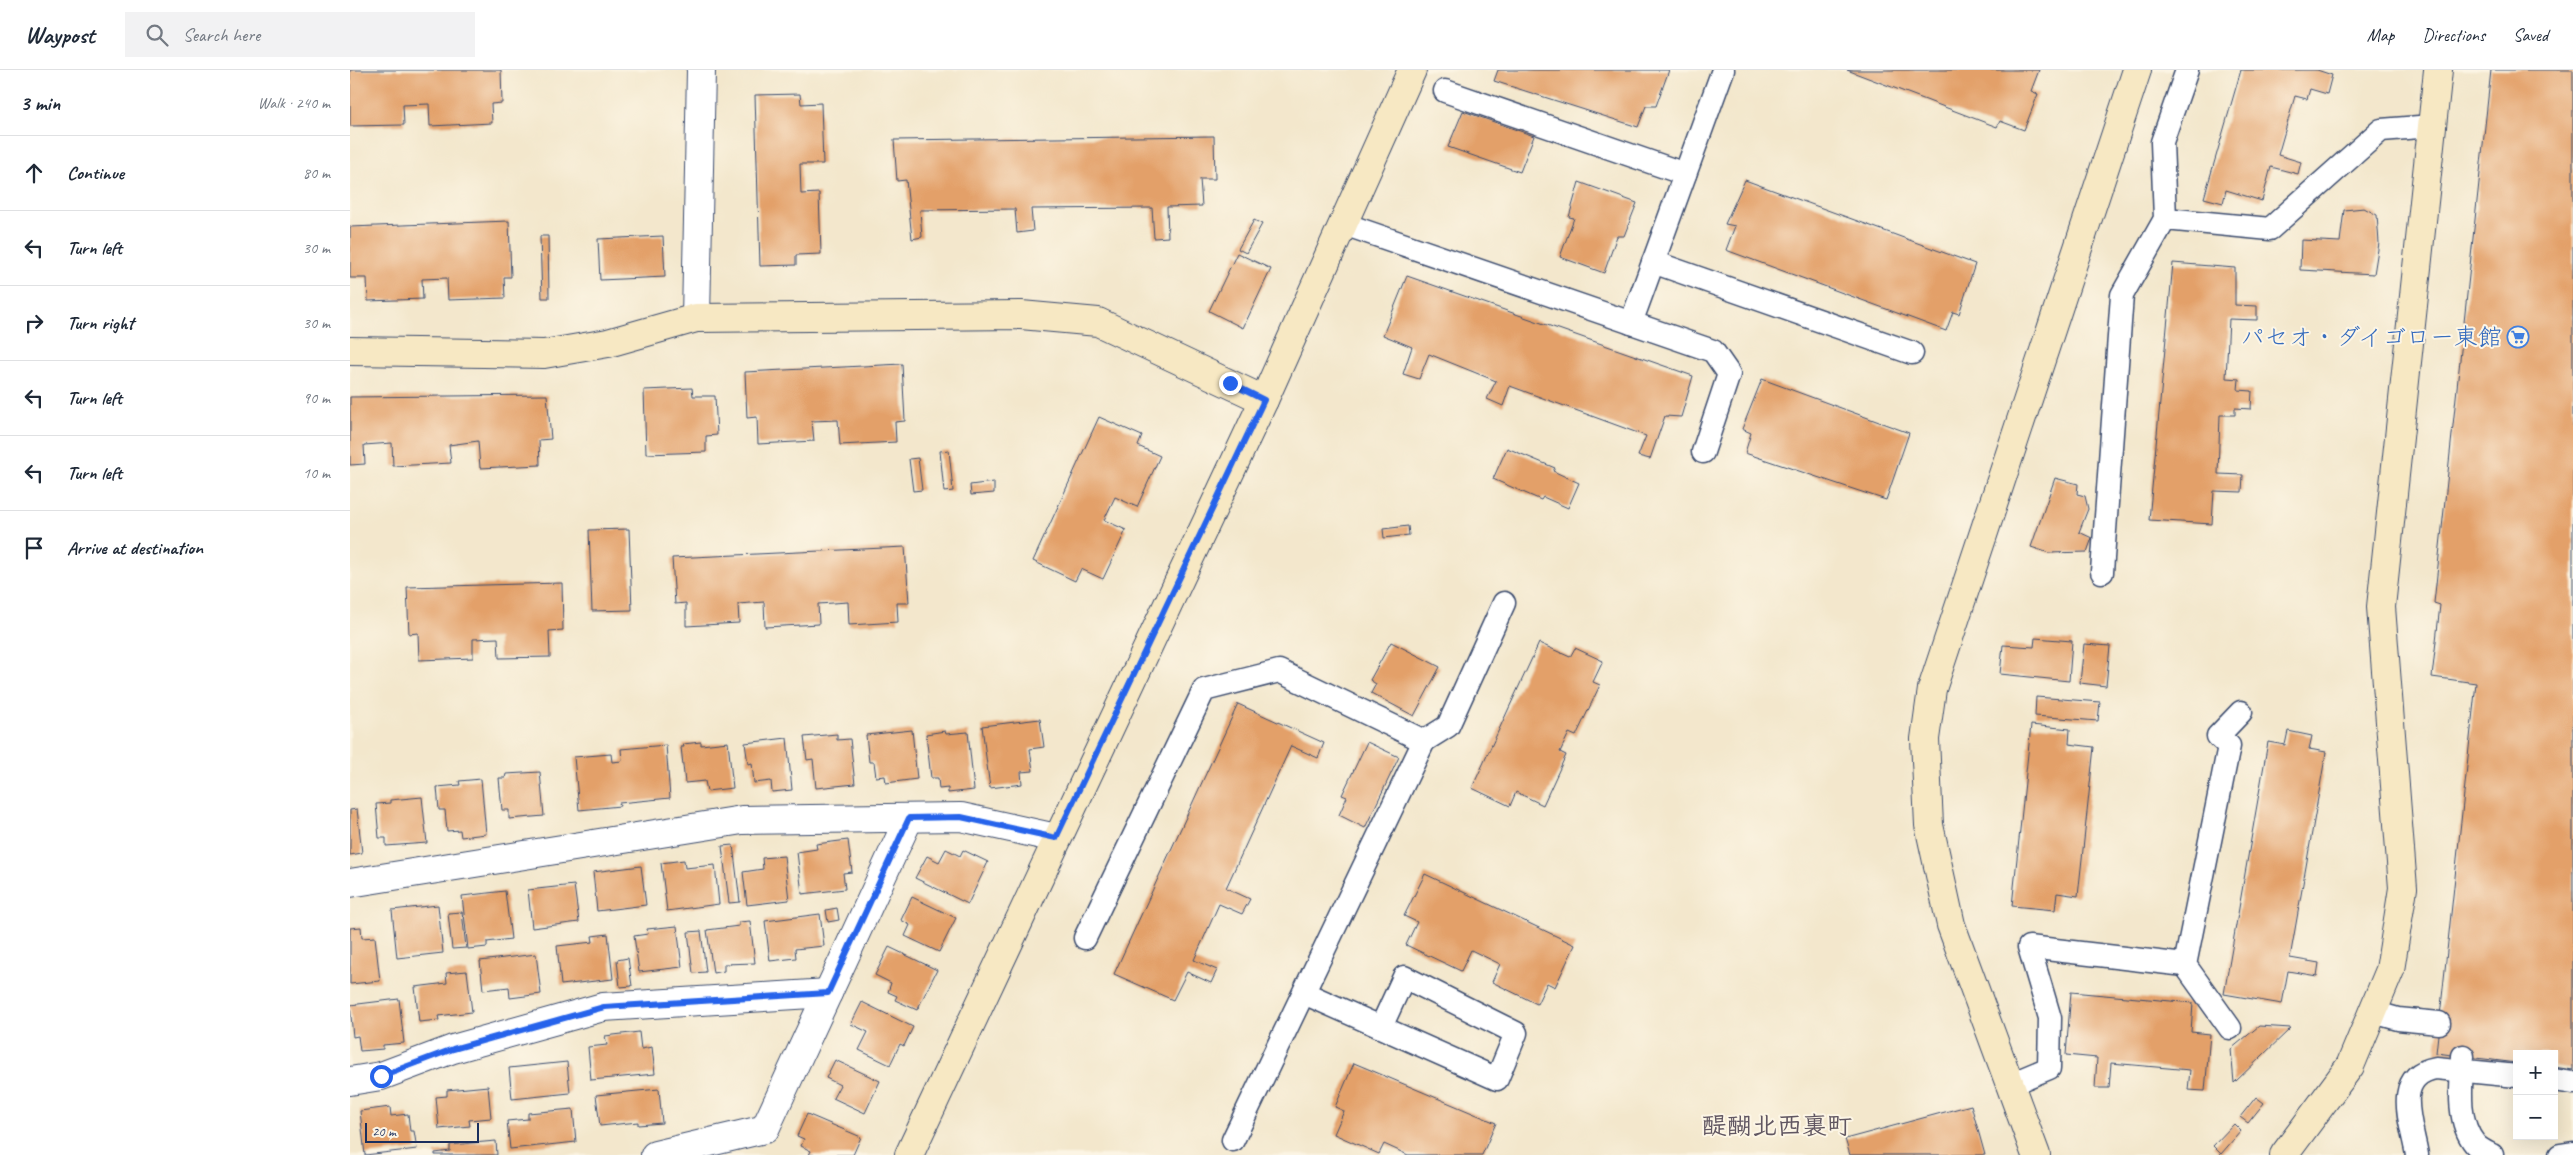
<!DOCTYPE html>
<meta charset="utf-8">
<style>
body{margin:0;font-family:Caveat,"Klee One",sans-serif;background:#f2f2f3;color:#1f2937}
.controls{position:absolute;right:15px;bottom:15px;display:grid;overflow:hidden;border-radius:0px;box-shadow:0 5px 20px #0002}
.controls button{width:45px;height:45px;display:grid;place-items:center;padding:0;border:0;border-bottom:1px solid #e0e1e3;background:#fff;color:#1f2937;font:25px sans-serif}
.scale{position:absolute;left:15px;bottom:12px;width:114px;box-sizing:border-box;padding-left:5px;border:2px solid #1b2f5e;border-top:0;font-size:14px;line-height:18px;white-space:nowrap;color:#1b2f5e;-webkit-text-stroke:4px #fcf5e5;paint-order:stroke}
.stop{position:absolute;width:15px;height:15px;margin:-11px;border:4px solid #2563eb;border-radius:50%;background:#fff}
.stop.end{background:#2563eb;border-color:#fff;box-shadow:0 1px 5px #0008}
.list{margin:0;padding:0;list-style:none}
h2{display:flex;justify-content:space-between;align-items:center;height:65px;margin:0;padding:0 20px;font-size:21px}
h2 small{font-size:16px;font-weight:400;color:#747a83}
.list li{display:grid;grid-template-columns:32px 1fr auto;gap:15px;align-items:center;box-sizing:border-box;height:75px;padding:0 20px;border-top:1px solid #e0e1e3}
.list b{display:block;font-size:19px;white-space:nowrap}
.list em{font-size:16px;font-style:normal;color:#747a83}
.icon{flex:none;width:28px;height:28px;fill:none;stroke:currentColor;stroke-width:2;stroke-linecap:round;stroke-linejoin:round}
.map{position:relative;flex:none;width:2223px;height:1085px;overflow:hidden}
header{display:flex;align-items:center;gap:30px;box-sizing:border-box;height:70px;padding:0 25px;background:#fff;border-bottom:1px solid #e0e1e3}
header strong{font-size:24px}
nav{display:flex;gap:28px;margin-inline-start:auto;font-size:18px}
.search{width:350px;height:45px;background:#f2f2f3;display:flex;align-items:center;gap:12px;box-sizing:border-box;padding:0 18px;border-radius:0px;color:#747a83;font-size:19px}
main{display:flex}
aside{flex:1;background:#fff}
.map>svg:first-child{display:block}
.building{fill:#e3a069}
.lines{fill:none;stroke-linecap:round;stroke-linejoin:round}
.lane-casing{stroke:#3b4b6e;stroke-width:25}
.street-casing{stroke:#3b4b6e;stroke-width:30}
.secondary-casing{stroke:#3b4b6e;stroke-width:30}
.lane{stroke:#fff;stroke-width:22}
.street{stroke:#fff;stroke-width:28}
.secondary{stroke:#f7e8c3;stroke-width:28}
.route{stroke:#2563eb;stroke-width:6}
.labels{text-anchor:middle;stroke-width:4;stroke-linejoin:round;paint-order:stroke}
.shop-label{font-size:24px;fill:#366cbe;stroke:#fcf5e5;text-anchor:end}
.neighbourhood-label{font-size:25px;font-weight:bold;fill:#615762;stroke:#fcf5e5}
</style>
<header>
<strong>Waypost</strong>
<div class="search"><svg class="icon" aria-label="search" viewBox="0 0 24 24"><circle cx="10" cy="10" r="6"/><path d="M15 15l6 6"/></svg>Search here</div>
<nav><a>Map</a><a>Directions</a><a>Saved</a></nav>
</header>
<main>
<aside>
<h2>3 min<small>Walk · 240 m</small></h2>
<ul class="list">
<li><svg class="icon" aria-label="ahead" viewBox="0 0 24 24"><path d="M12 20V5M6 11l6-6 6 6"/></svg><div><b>Continue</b></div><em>80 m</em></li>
<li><svg class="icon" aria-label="left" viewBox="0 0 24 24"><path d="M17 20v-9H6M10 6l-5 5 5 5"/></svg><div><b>Turn left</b></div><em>30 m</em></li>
<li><svg class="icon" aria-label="right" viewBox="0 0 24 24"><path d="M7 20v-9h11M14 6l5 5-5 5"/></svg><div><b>Turn right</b></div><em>30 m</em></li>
<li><svg class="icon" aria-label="left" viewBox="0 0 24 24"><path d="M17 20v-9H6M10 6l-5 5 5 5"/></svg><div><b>Turn left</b></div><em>90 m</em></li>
<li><svg class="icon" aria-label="left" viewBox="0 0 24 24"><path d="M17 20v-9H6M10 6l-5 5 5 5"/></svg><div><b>Turn left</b></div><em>10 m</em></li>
<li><svg class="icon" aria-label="arrive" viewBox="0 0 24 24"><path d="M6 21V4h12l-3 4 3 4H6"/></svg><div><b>Arrive at destination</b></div></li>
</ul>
</aside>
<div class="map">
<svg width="2223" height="1085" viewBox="0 0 2223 1085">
<rect width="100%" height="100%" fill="#fcf5e5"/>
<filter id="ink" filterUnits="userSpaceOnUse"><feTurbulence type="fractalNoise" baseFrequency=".02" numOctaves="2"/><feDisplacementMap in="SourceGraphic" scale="10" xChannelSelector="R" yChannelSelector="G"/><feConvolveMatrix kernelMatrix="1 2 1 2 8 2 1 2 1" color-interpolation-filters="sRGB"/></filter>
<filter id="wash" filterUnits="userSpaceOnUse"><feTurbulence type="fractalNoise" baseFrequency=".0096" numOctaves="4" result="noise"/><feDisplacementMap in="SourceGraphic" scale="20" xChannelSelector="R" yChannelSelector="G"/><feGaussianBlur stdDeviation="1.12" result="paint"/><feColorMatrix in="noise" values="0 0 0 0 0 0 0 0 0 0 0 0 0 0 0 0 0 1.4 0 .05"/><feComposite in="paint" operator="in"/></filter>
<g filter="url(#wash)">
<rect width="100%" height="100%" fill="#f3e7cc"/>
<g id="blocks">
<g class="building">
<polygon points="0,0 151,0 152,33 141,34 142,53 80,56 79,34 53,35 54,55 0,56"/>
<polygon points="1148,0 1319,0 1306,36 1296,36 1288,57 1144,11"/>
<polygon points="1497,0 1689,0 1681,21 1688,24 1674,60 1650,51 1647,57"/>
<polygon points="1891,0 1967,0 1982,5 1977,24 1960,19 1957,29 1945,26 1928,85 1951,92 1948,104 1921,97 1912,131 1876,120 1873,133 1854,128"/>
<polygon points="2141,0 2223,0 2223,1000 2204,997 2204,984 2167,984 2167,993 2086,983 2126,613 2082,607 2090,535 2084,533"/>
<polygon points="450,24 451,34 471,33 473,94 450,94 451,124 469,123 471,184 446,185 446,195 410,196 405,25"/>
<polygon points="1113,41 1184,66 1170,102 1098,77"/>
<polygon points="864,66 865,109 850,109 852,136 817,137 818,167 804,168 802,138 681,139 683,161 667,163 665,139 570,140 572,167 562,169 556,110 547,111 544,70"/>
<polygon points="1395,110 1625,194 1609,244 1603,242 1596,261 1376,180 1385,156 1375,154"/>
<polygon points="1229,112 1287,133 1274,166 1267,166 1254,203 1210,187 1224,148 1219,147"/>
<polygon points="2014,138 2027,145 2029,173 2024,204 1950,200 1951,170 1990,172 1994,140"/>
<polygon points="904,150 912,154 896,183 888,179"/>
<polygon points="159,151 161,207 154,207 155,228 98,230 97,208 72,209 73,229 18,231 17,208 0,208 0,157"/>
<polygon points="190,166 198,166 199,228 192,228"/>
<polygon points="313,166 315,207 250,210 248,169"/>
<polygon points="887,183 921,199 893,258 859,241"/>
<polygon points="1823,193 1885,198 1885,235 1907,236 1907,250 1879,249 1876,308 1889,309 1888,320 1902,321 1901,339 1885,338 1885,345 1870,345 1868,404 1893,405 1892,422 1864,421 1862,454 1799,450"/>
<polygon points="1057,206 1343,306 1331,347 1315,346 1300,389 1288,386 1296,366 1160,316 1153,336 1137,329 1146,311 1079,284 1069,309 1053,304 1062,277 1033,265"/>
<polygon points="552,294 555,351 545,352 546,372 490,375 488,350 462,351 464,371 408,374 407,347 397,348 395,302"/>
<polygon points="1412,309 1559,363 1536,430 1395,383 1401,363 1392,359"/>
<polygon points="342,318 343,326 365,326 367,365 356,366 356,382 296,384 294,320"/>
<polygon points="197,325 201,369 189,370 190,395 130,398 128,371 99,375 101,393 43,396 42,373 14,375 15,394 0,395 0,327"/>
<polygon points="749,347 792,366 788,376 810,386 787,437 765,427 754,450 776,460 753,509 731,499 725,511 683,491"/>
<polygon points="1157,378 1205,398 1203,401 1229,413 1218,438 1193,427 1191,430 1143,409"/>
<polygon points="599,380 603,421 594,422 590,381"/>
<polygon points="568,388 572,420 563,421 559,389"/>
<polygon points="1705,408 1728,414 1727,424 1735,426 1738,439 1729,462 1742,468 1737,482 1699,483 1681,477"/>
<polygon points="644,412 644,423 621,425 620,415"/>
<polygon points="1058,456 1059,465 1034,468 1033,459"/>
<polygon points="279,459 282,540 242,541 239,460"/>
<polygon points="555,477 559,533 547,533 548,552 499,555 498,532 468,534 469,554 415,557 414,532 388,534 389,553 336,556 336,533 325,534 322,488"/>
<polygon points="212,513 213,560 199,561 200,587 149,588 148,568 123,569 123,588 69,590 68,563 59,564 57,517"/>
<polygon points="1685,568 1722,571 1719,611 1650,604 1653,575 1684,577"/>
<polygon points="1041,572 1090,597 1064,646 1021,623 1026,614 1020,610"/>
<polygon points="1189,573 1220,587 1225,578 1253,591 1243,612 1250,615 1226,666 1219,663 1210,682 1216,685 1193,735 1166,722 1160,736 1122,718"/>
<polygon points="1734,574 1760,576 1756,616 1730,613"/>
<polygon points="1686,627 1750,632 1748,651 1685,646"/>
<polygon points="888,634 974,673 968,688 941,676 876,818 900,829 892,844 869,834 844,890 867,900 861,913 837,902 823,930 764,904"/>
<polygon points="690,649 694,677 680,679 683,701 671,702 672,714 640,718 632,656"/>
<polygon points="1681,655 1720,659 1719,674 1744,677 1728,826 1707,823 1705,840 1662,836"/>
<polygon points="562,660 567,709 536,713 535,706 526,707 524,692 519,692 516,665"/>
<polygon points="595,661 596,664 618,662 624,720 598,723 598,718 589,719 588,708 581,708 576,664"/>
<polygon points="1938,661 1962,666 1959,679 1976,682 1940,888 1969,893 1967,906 1938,901 1932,934 1874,924 1918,672 1935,675"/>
<polygon points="487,664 487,670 500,669 505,714 466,718 463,689 457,690 454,667"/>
<polygon points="437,668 442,720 422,722 421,711 404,713 402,693 398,694 395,673"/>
<polygon points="351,672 351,675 378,672 383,718 357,721 355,711 335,713 331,677 334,677 333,674"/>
<polygon points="1017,672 1049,687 1015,758 989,745 997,727 992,725"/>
<polygon points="316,675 320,728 269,733 270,736 229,740 224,687 261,684 262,692 272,691 271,679"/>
<polygon points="190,702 194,746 159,749 159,740 152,740 149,708 155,708 156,704"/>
<polygon points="131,709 136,764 111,767 110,760 97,761 95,740 89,740 87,717 110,715 109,711"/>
<polygon points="72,727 77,773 36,776 36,768 29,768 26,734 40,733 40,730"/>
<polygon points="7,739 12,783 0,785 0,740"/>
<polygon points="498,770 502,802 493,803 495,819 452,824 447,782 467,779 466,774"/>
<polygon points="383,775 390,832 379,833 372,776"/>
<polygon points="596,779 610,786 613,780 638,792 618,834 565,808 577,786 589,792"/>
<polygon points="434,786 439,830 397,835 393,802 413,799 412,788"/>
<polygon points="334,790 335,798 365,795 369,834 317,841 311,793"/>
<polygon points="291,796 296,835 247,841 243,802"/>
<polygon points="1075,804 1225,875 1205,917 1197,913 1187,934 1142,912 1150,894 1121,880 1111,901 1056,875 1067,852 1054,846"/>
<polygon points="224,815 229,852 182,858 178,820"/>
<polygon points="155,821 161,869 137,872 137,877 118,879 112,826"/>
<polygon points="562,827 606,848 589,882 555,866 560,855 551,850"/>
<polygon points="88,835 93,883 47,888 42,840"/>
<polygon points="487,838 489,850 478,852 476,840"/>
<polygon points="112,842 116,878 102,879 98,843"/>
<polygon points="470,844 474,876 445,879 446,888 420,891 415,851"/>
<polygon points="400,851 405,893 374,894 374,901 363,903 357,860 389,856 389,852"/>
<polygon points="327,856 332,897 289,902 284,866 298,864 297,859"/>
<polygon points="11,857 12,868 25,867 30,911 0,914 0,858"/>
<polygon points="351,861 356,902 343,903 338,862"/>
<polygon points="258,864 263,909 211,915 207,876 243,872 242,866"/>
<polygon points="539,877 587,900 567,940 545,930 547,926 538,922 541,913 525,905"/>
<polygon points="186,884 191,924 160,928 159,917 133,920 130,891"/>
<polygon points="278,888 282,916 270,917 267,890"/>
<polygon points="117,901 122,942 88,946 89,950 69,952 65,917 97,913 96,903"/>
<polygon points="1721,922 1843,933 1841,962 1860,964 1855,1021 1838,1020 1840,1000 1761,993 1759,1018 1745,1018 1747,988 1716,985"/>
<polygon points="49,929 54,973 33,975 33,979 10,981 8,966 3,967 0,935"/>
<polygon points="512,932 563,957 554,976 550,974 540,995 509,980 518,962 501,954"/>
<polygon points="1909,956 1941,958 1884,1013 1881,979"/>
<polygon points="289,962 291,979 302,977 305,1004 241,1010 238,977 257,975 255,966"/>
<polygon points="485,990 530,1011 515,1043 483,1028 490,1015 476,1008"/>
<polygon points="217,992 220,1023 162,1029 159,998"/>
<polygon points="1004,993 1146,1053 1132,1085 1058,1085 1034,1074 1029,1084 984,1064 994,1041 985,1037"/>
<polygon points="138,1016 141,1048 119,1050 120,1056 89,1059 86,1027 97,1026 97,1020"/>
<polygon points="309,1019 312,1053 288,1055 288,1052 250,1056 246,1025"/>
<polygon points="1906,1027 1914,1033 1898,1053 1890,1047"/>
<polygon points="1621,1035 1635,1085 1500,1085 1495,1069"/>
<polygon points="40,1037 41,1046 58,1044 60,1061 64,1061 67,1079 15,1085 10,1041"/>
<polygon points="223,1039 226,1072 160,1079 157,1051 178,1049 178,1043"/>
<polygon points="457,1044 511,1067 503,1085 459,1085 461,1081 451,1076 454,1069 447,1066"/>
<polygon points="1884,1054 1891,1061 1871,1084 1863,1076"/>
<polygon points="146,1071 147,1085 85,1085 85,1083 100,1081 100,1075"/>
</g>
</g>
</g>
<g filter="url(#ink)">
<use href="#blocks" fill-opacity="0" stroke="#3b4b6e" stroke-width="1"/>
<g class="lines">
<g class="lane-casing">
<g id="lane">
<polyline points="1095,21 1335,104"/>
<polyline points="1815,149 1920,159 2031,60 2082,56"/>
<polyline points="994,154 1363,281 1379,304 1353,382"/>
<polyline points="1303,192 1562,283"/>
<polyline points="1281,253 1373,0"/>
<polyline points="1752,502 1772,225 1815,149 1812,72 1837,0"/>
<polyline points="735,868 854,620 929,601 1074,671"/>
<polyline points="954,923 1147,1009 1166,963 1054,907 1031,957"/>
<polyline points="2023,942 2048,949 2089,953"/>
<polyline points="1880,958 1835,895 1879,676 1868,666 1891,642"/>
<path d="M2113 986C2111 1014 2106 1051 2125 1074 2129 1079 2136 1082 2142 1085"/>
<polyline points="2204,1010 2223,1013"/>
<polyline points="1661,1014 1699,998 1700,948 1679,877 1835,895"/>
<polyline points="883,1070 1074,671 1098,656 1154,533"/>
<path d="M2067 1085C2062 1054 2041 1006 2086 998L2167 1006"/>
<polyline points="2210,1085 2223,1083"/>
</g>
</g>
<g class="street-casing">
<g id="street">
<polyline points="346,248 351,0"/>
<polyline points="0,813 392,750 611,747 706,768"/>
<polyline points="0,1011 31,1006 103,979 253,937 478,923"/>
<polyline points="305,1085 415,1059 559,748"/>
</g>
</g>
<g class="secondary-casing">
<g id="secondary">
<polyline points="0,281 194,284 258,273 346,248 671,245 748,252 914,330"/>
<polyline points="559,1085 914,330 1062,0"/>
<polyline points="1686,1085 1601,855 1579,755 1575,669 1582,619 1787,0"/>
<polyline points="1934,1085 2000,996 2040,900 2053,818 2031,537 2088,0"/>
</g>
</g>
<use href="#lane" class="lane"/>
<use href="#street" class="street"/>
<use href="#secondary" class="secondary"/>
</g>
</g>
<g class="lines" filter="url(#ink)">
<polyline class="route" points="31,1006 103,979 254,937 478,923 559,748 611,747 706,768 914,330 880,313"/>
</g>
<defs>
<g id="supermarket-ring" transform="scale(1.125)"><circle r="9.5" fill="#fcf5e5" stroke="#3f7fe0" stroke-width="1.5"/><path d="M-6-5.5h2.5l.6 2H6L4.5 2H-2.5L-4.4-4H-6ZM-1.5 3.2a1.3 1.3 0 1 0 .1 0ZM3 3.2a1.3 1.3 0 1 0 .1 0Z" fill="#3f7fe0"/></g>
</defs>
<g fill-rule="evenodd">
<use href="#supermarket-ring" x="2168" y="267"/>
</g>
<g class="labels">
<g class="shop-label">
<text x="2152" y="275">パセオ・ダイゴロー東館</text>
</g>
<g class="neighbourhood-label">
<text x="1427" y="1064">醍醐北西裏町</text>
</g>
</g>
</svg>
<div class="controls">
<button>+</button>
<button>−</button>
</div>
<div class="scale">20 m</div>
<div class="stop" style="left:31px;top:1006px"></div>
<div class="stop end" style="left:880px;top:313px"></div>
</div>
</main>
